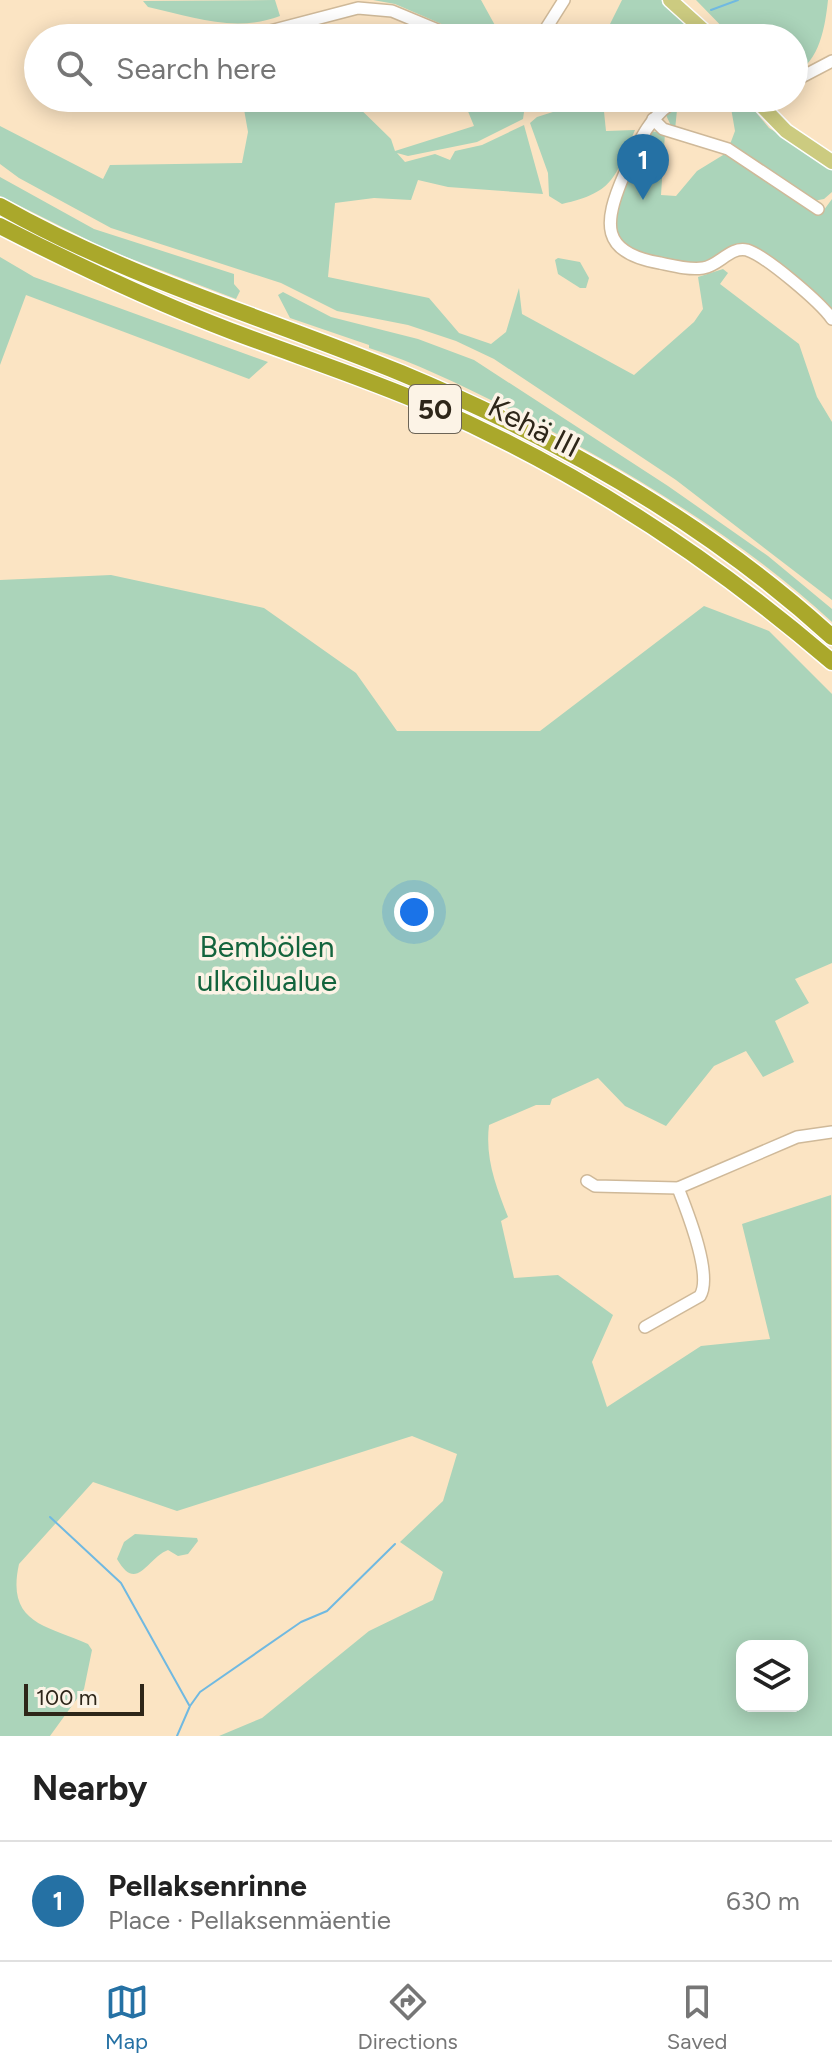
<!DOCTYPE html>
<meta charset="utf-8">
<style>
body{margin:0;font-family:Figtree,sans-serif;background:#f2f2f2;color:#222}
.controls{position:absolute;right:24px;bottom:24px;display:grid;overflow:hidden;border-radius:16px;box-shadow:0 4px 20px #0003}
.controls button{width:72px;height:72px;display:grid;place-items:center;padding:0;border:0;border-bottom:2px solid #e0e0e0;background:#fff;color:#222;font:40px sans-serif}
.scale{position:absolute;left:24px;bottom:20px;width:120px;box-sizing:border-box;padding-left:8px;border:4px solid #2e2619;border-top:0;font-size:22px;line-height:28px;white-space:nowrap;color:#2e2619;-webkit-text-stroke:6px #fcf3e6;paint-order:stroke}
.you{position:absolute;left:414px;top:912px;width:28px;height:28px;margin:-20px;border:6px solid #fff;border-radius:50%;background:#1a73e8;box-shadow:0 0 0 12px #1a73e833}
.badge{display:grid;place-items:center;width:52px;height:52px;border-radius:50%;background:#2571a4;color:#fff;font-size:26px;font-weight:700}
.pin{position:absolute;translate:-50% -66px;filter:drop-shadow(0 2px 4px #0008)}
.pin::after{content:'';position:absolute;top:42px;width:28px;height:24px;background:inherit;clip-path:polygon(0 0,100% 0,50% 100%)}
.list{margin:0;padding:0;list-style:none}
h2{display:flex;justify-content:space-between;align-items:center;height:104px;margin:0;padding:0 32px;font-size:34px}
h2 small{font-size:26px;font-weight:400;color:#767676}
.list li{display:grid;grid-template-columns:52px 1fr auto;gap:24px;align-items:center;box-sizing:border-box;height:120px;padding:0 32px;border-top:2px solid #e0e0e0}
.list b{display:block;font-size:30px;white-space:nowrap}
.list p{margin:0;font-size:26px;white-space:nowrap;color:#767676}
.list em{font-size:26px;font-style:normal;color:#767676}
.icon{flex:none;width:44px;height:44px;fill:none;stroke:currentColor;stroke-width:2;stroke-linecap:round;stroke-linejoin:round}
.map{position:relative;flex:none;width:832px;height:1736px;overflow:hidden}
.search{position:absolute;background:#fff;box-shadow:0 4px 20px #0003;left:24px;right:24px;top:24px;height:88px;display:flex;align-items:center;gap:20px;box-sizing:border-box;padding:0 28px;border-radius:44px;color:#767676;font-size:30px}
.sheet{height:224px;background:#fff}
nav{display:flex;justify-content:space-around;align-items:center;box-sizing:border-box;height:112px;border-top:2px solid #e0e0e0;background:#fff;font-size:22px;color:#767676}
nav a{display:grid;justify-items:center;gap:4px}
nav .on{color:#2571a4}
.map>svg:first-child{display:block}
.green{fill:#abd4ba;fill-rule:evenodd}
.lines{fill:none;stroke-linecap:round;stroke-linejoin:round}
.stream{stroke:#70b9e1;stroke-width:2}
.minor-casing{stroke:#cfb999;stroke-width:14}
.major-casing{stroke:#fff;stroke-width:17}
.highway-casing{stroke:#fff;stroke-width:19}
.minor{stroke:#fff;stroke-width:11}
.major{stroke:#cccb80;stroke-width:14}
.highway{stroke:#aaa82b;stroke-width:16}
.labels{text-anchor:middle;stroke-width:7;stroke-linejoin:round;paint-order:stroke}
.shield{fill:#fcf3e6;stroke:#6c6456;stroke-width:2}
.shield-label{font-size:28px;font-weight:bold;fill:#2e2619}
.street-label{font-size:30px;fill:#2e2619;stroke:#fcf3e6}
.park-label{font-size:30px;fill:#13643d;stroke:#fcf3e6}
</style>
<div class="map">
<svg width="832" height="1736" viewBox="0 0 832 1736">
<rect width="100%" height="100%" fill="#fbe4c3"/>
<g class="green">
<path d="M275 0 280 16C234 33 194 17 148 7L143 1Z"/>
<polygon points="373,0 481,0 502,38 474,38 395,4"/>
<polygon points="622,0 667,0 706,38 603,38"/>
<path d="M696 0H828C825 27 820 61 794 74V38H733Z"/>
<polygon points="242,98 349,98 391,139 395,151 474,126 465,104 484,98 526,98 523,119 477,142 408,156 397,153 405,162 435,154 450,160 455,151 482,145 524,125 543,194 448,187 418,180 411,200 374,198 335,203 328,277 429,298 459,333 491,344 506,332 519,288 522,314 634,375 694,322 703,309 698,277 723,269 728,273 720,284 799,344 817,397 832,422 832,600 676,480 494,359 456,341 408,325 337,311 281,283 111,228 19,178 0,164 0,126 103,179 110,165 242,163 248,132"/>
<path d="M578 98H610L603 102 606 131 635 130C615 176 616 192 562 204L549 196 548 173 530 123 537 117 575 105Z"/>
<polygon points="687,98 744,98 769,128 832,166 832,192 824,199 813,201 729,147 735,131 731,108 723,102 677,110 675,130 672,128 666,115"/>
<polygon points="649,131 665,133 661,195 676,196 697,171 728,152 821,214 832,199 832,312 823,299 745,244 738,244 711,262 699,265 631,252 614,235 613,208"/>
<polygon points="0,177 94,229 234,274 234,284 240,291 236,299 108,250 0,196"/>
<polygon points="0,257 34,277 268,362 249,379 26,295 0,365"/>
<polygon points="558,258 580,262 589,278 586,288 580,288 558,274 555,260"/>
<path d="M283 292 331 317 418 339 474 360 668 486 768 556 832 609V622C739 536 616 463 503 406 460 385 415 362 369 348V345L290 318 278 295Z"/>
<path d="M111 575 264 608 356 673 397 731H540L704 606 769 631 832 694V963L795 979 809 1003 775 1021 794 1062 763 1077 746 1051 714 1066 666 1126 625 1106 598 1078 552 1099 550 1105H536L489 1125C485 1159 496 1186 508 1217L501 1221 514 1278 558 1275 613 1315 592 1362 607 1407 701 1346 770 1339 742 1224 831 1195 832 1736H219L262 1718 369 1631 433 1600 443 1572 400 1542 443 1501 457 1454 412 1436 177 1511 93 1482 19 1564C6 1623 45 1625 88 1644L92 1650 84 1689 50 1736H0V580ZM742 1646H802V1706H742Z"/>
<path d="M135 1534 197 1538 198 1541 188 1554 178 1556 168 1550C147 1558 137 1594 117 1559L124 1542Z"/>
</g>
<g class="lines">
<g class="stream">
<polyline points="711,10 738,0"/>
<polyline points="670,38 685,25"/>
<polyline points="50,1517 121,1583 189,1705"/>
<polyline points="177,1736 190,1706 200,1692 301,1622 327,1611 395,1544"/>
</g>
<g class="minor-casing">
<g id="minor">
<polyline points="243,38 358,8 392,11 457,38"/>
<polyline points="540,38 564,0"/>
<polyline points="794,81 832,61"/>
<path d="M681 98C650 112 637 145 624 175 603 223 600 253 660 263 674 266 689 270 703 268 719 266 730 246 747 250 766 256 820 302 832 319"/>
<polyline points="653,119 663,129 728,149 818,209"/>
<polyline points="587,1181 595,1186 678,1188 797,1137 832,1132"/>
<path d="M645 1327 700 1296C713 1275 687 1211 678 1188"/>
</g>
</g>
<g class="major-casing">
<g id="major">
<polyline points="670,0 712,38"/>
<polyline points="754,98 786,131 832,162"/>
</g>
</g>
<g class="highway-casing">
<g id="highway">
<path d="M0 206C127 278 267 318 401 373 555 437 708 524 832 637"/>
<path d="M0 226C76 265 152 301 231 331 297 356 365 378 430 406 577 470 711 558 832 662"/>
</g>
</g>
<use href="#minor" class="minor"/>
<use href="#major" class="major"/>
<use href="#highway" class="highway"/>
</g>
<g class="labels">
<rect class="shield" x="409" y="385" width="52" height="48" rx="6"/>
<g class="shield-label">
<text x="435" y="419">50</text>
</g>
<g class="street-label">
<text transform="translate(534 427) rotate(27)" y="10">Kehä III</text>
</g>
<g class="park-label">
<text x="267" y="957">Bembölen<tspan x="267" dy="34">ulkoilualue</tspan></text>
</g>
</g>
</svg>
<div class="controls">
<button><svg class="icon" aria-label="layers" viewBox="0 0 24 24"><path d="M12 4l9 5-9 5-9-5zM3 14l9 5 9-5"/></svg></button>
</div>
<div class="scale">100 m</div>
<div class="you"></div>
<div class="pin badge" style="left:643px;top:200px">1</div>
<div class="search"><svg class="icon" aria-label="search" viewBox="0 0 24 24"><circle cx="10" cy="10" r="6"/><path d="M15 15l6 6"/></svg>Search here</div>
</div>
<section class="sheet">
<h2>Nearby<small></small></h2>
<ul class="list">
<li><span class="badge">1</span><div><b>Pellaksenrinne</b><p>Place · Pellaksenmäentie</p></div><em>630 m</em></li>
</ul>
</section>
<nav>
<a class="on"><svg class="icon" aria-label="map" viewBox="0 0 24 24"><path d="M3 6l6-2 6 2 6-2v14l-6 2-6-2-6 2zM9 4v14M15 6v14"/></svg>Map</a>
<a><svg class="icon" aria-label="directions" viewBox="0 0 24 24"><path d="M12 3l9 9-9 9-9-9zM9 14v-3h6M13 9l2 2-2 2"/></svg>Directions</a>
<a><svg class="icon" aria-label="saved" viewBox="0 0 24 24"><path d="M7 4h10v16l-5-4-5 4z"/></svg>Saved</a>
</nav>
